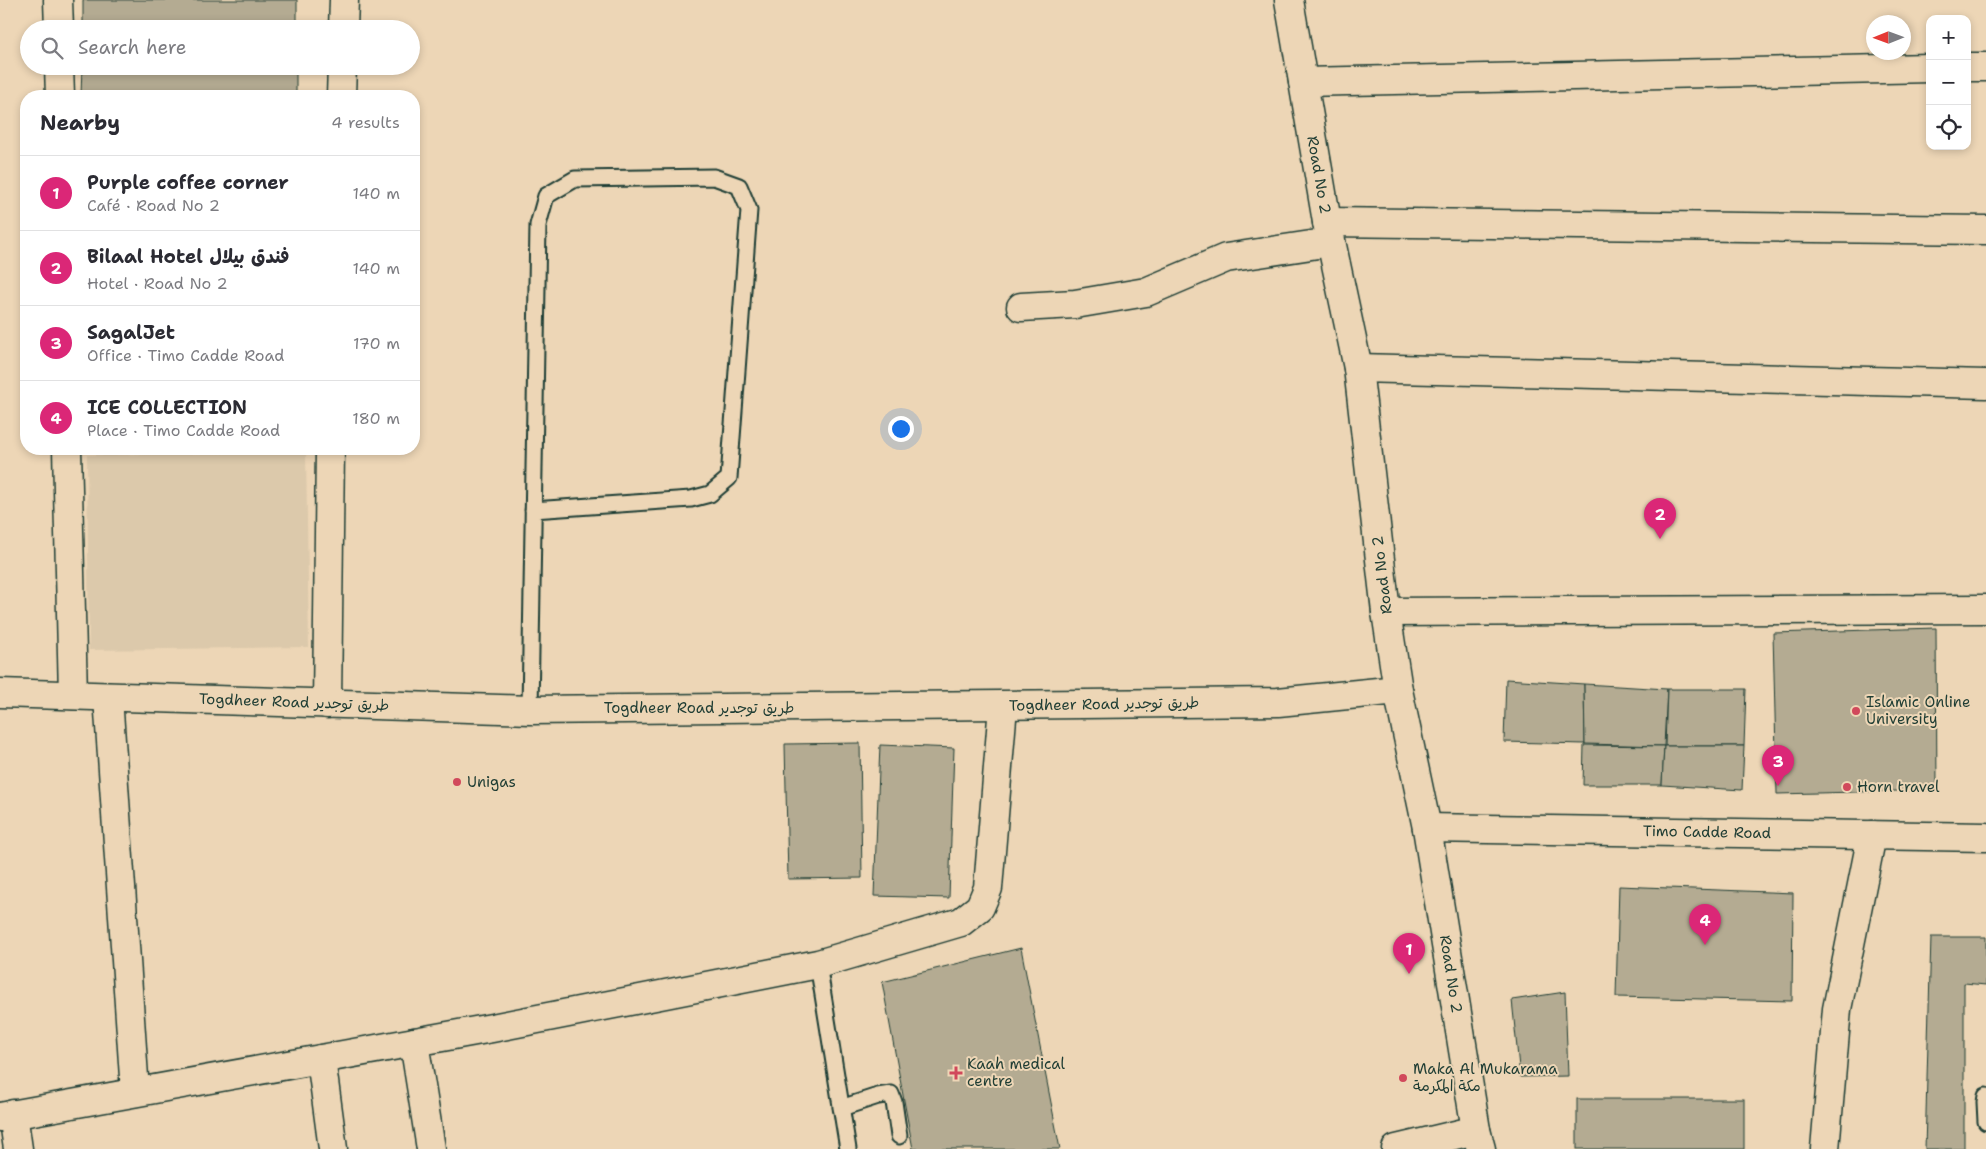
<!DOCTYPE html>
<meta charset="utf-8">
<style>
body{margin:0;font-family:"Shantell Sans","Playpen Sans Arabic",sans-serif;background:#f2f2f3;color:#2b2b33}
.controls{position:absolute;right:15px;top:15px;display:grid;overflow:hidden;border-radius:10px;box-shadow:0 2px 8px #0003}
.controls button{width:45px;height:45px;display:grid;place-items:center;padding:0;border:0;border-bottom:1px solid #e1e1e2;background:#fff;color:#2b2b33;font:25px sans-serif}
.compass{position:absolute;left:1866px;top:15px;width:45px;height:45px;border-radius:50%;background:#fff;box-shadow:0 2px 8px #0003;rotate:269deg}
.you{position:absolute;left:900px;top:428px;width:18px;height:18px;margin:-12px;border:4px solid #fff;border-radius:50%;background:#1a73e8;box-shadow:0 0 0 8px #1a73e833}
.badge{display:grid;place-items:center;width:32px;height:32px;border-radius:50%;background:#db2777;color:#fff;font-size:16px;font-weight:700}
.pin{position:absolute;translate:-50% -41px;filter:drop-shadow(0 1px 2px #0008)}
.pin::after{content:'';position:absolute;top:26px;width:18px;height:15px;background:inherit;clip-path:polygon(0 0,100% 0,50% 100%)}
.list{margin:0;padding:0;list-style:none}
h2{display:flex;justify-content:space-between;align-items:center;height:65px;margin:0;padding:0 20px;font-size:21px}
h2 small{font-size:16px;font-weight:400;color:#7c7c81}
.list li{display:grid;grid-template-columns:32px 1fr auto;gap:15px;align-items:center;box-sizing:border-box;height:75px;padding:0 20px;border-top:1px solid #e1e1e2}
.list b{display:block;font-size:19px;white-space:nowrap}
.list p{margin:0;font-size:16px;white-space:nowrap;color:#7c7c81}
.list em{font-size:16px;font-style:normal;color:#7c7c81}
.icon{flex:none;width:28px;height:28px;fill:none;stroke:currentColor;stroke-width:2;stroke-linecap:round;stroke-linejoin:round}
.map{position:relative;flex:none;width:1986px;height:1149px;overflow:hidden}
.search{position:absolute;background:#fff;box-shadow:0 2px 8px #0003;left:20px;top:20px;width:400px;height:55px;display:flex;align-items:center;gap:12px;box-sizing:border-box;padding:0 18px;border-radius:28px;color:#7c7c81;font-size:19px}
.panel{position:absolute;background:#fff;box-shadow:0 2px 8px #0003;left:20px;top:90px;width:400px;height:365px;border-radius:20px}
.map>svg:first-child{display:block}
.built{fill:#dcc9ab}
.building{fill:#b4ab92;stroke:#1f3d34}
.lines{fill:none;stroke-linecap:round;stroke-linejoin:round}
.lane-casing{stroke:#1f3d34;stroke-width:19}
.street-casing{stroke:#1f3d34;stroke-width:31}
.secondary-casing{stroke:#1f3d34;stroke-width:31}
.primary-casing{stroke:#1f3d34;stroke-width:31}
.lane{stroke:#edd6b6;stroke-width:15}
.street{stroke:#edd6b6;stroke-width:28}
.secondary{stroke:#edd6b6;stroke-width:28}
.primary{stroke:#edd6b6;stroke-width:28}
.poi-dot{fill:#d1495b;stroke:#edd6b6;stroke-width:2}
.labels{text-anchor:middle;stroke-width:4;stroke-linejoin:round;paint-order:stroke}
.street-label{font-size:15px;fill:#1f3d34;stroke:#edd6b6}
.poi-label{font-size:15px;fill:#1f3d34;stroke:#edd6b6;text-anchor:start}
</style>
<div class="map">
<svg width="1986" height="1149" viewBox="0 0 1986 1149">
<rect width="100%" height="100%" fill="#edd6b6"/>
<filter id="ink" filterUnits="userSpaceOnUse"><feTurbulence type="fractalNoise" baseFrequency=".02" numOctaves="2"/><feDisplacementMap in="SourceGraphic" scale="10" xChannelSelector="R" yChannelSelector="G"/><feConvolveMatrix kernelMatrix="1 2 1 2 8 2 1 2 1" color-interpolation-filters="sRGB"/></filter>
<g filter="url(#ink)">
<polygon class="built" points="306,452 309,647 89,650 87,455"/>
<g class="building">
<rect x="83" y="0" width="214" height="29"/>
<polygon points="82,66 296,66 296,96 81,95"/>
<polygon points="1936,628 1937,790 1777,794 1773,633"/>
<polygon points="1506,679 1584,684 1585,744 1504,742"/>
<polygon points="1584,684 1667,689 1664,746 1585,744"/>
<polygon points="1667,689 1746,689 1744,746 1665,746"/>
<polygon points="860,743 862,878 788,879 785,744"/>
<polygon points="880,745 954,748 949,898 874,896"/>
<polygon points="1584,745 1664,746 1662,785 1583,785"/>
<polygon points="1664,746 1744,746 1742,790 1662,785"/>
<polygon points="1619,886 1793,893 1792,1001 1616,997"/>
<polygon points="1931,937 1986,937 1986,985 1964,983 1964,1149 1925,1149"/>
<polygon points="1021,948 1060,1149 913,1149 882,982"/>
<polygon points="1565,992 1568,1076 1520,1077 1512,1000"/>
<rect x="1577" y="1099" width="167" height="50"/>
</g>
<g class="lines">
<g class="lane-casing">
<g id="lane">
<polyline points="530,710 538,225 546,196 575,179 714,177 739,186 749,210 729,478 710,494 691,499 533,510"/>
<polyline points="818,964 848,1149"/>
<polyline points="1986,1096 1985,1102 1986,1122"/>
<polyline points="841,1108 878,1096 891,1094 894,1102 899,1136"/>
</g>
</g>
<g class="street-casing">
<g id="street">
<polyline points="58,0 59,29"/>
<polyline points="343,29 344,0"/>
<polyline points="59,66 60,96"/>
<polyline points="1967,67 1986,67"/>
<polyline points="1303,82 1930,68"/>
<polyline points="341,96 342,66"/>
<polyline points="1327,222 1986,230"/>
<polyline points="1021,307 1075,304 1146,292 1226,258 1331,242"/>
<polyline points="1358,368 1986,384"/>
<polyline points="67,449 73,695"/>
<polyline points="1386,612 1986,609"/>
<polyline points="108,697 135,1092"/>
<polyline points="327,704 330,449"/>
<polyline points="414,1042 431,1149"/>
<polyline points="321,1059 333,1149"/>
<polyline points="13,1114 18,1149"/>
<polyline points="0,1117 492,1028 818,964 961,922 980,907 988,888 1003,706"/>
<polyline points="1825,1149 1837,1009 1872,835"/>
</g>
</g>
<g class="secondary-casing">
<g id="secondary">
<polyline points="0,693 530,710 1278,702 1398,690"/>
<polyline points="1427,828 1986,837"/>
<polyline points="1396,1149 1476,1130"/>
</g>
</g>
<g class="primary-casing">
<polyline id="primary" points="1289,0 1327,222 1358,368 1386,612 1398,690 1427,828 1476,1130 1481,1149"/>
</g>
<use href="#lane" class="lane"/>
<use href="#street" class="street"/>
<use href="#secondary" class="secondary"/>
<use href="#primary" class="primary"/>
</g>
</g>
<g class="poi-dot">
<circle cx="1856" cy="711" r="5"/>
<circle cx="457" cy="782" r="5"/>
<circle cx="1847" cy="787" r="5"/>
<path d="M953.5 1065.5h5v5h5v5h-5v5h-5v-5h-5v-5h5z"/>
<circle cx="1403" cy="1078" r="5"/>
</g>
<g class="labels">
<g class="street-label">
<text transform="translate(1319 175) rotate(80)" y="5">Road No 2</text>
<text transform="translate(1382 575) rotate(-97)" y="5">Road No 2</text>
<text transform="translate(294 702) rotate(2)" y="5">Togdheer Road طريق توجدير</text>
<text transform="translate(1104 704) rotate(-1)" y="5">Togdheer Road طريق توجدير</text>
<text x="699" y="713">Togdheer Road طريق توجدير</text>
<text transform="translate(1707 832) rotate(1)" y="5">Timo Cadde Road</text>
<text transform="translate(1451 974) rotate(81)" y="5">Road No 2</text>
</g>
<g class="poi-label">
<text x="1866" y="707">Islamic Online<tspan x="1866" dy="17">University</tspan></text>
<text x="467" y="787">Unigas</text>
<text x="1857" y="792">Horn travel</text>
<text x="967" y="1069">Kaah medical<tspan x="967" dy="17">centre</tspan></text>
<text x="1413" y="1074">Maka Al Mukarama<tspan x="1413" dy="17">مكة المكرمة</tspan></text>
</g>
</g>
</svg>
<div class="controls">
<button>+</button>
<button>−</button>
<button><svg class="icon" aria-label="locate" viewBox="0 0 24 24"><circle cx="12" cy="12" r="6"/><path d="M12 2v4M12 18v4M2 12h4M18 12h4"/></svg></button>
</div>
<svg class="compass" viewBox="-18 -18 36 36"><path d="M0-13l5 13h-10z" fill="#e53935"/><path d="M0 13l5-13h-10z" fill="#7c7c81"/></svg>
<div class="you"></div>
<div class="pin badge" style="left:1409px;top:974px">1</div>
<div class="pin badge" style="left:1660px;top:539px">2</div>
<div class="pin badge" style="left:1778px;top:786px">3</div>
<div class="pin badge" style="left:1705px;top:945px">4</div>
<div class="search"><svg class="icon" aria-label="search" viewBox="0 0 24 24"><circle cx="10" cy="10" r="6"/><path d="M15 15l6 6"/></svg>Search here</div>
<section class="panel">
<h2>Nearby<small>4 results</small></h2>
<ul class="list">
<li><span class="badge">1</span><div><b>Purple coffee corner</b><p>Café · Road No 2</p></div><em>140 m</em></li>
<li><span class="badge">2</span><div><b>Bilaal Hotel فندق بيلال</b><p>Hotel · Road No 2</p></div><em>140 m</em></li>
<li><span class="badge">3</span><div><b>SagalJet</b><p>Office · Timo Cadde Road</p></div><em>170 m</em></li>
<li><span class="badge">4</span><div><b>ICE COLLECTION</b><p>Place · Timo Cadde Road</p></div><em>180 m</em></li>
</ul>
</section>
</div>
